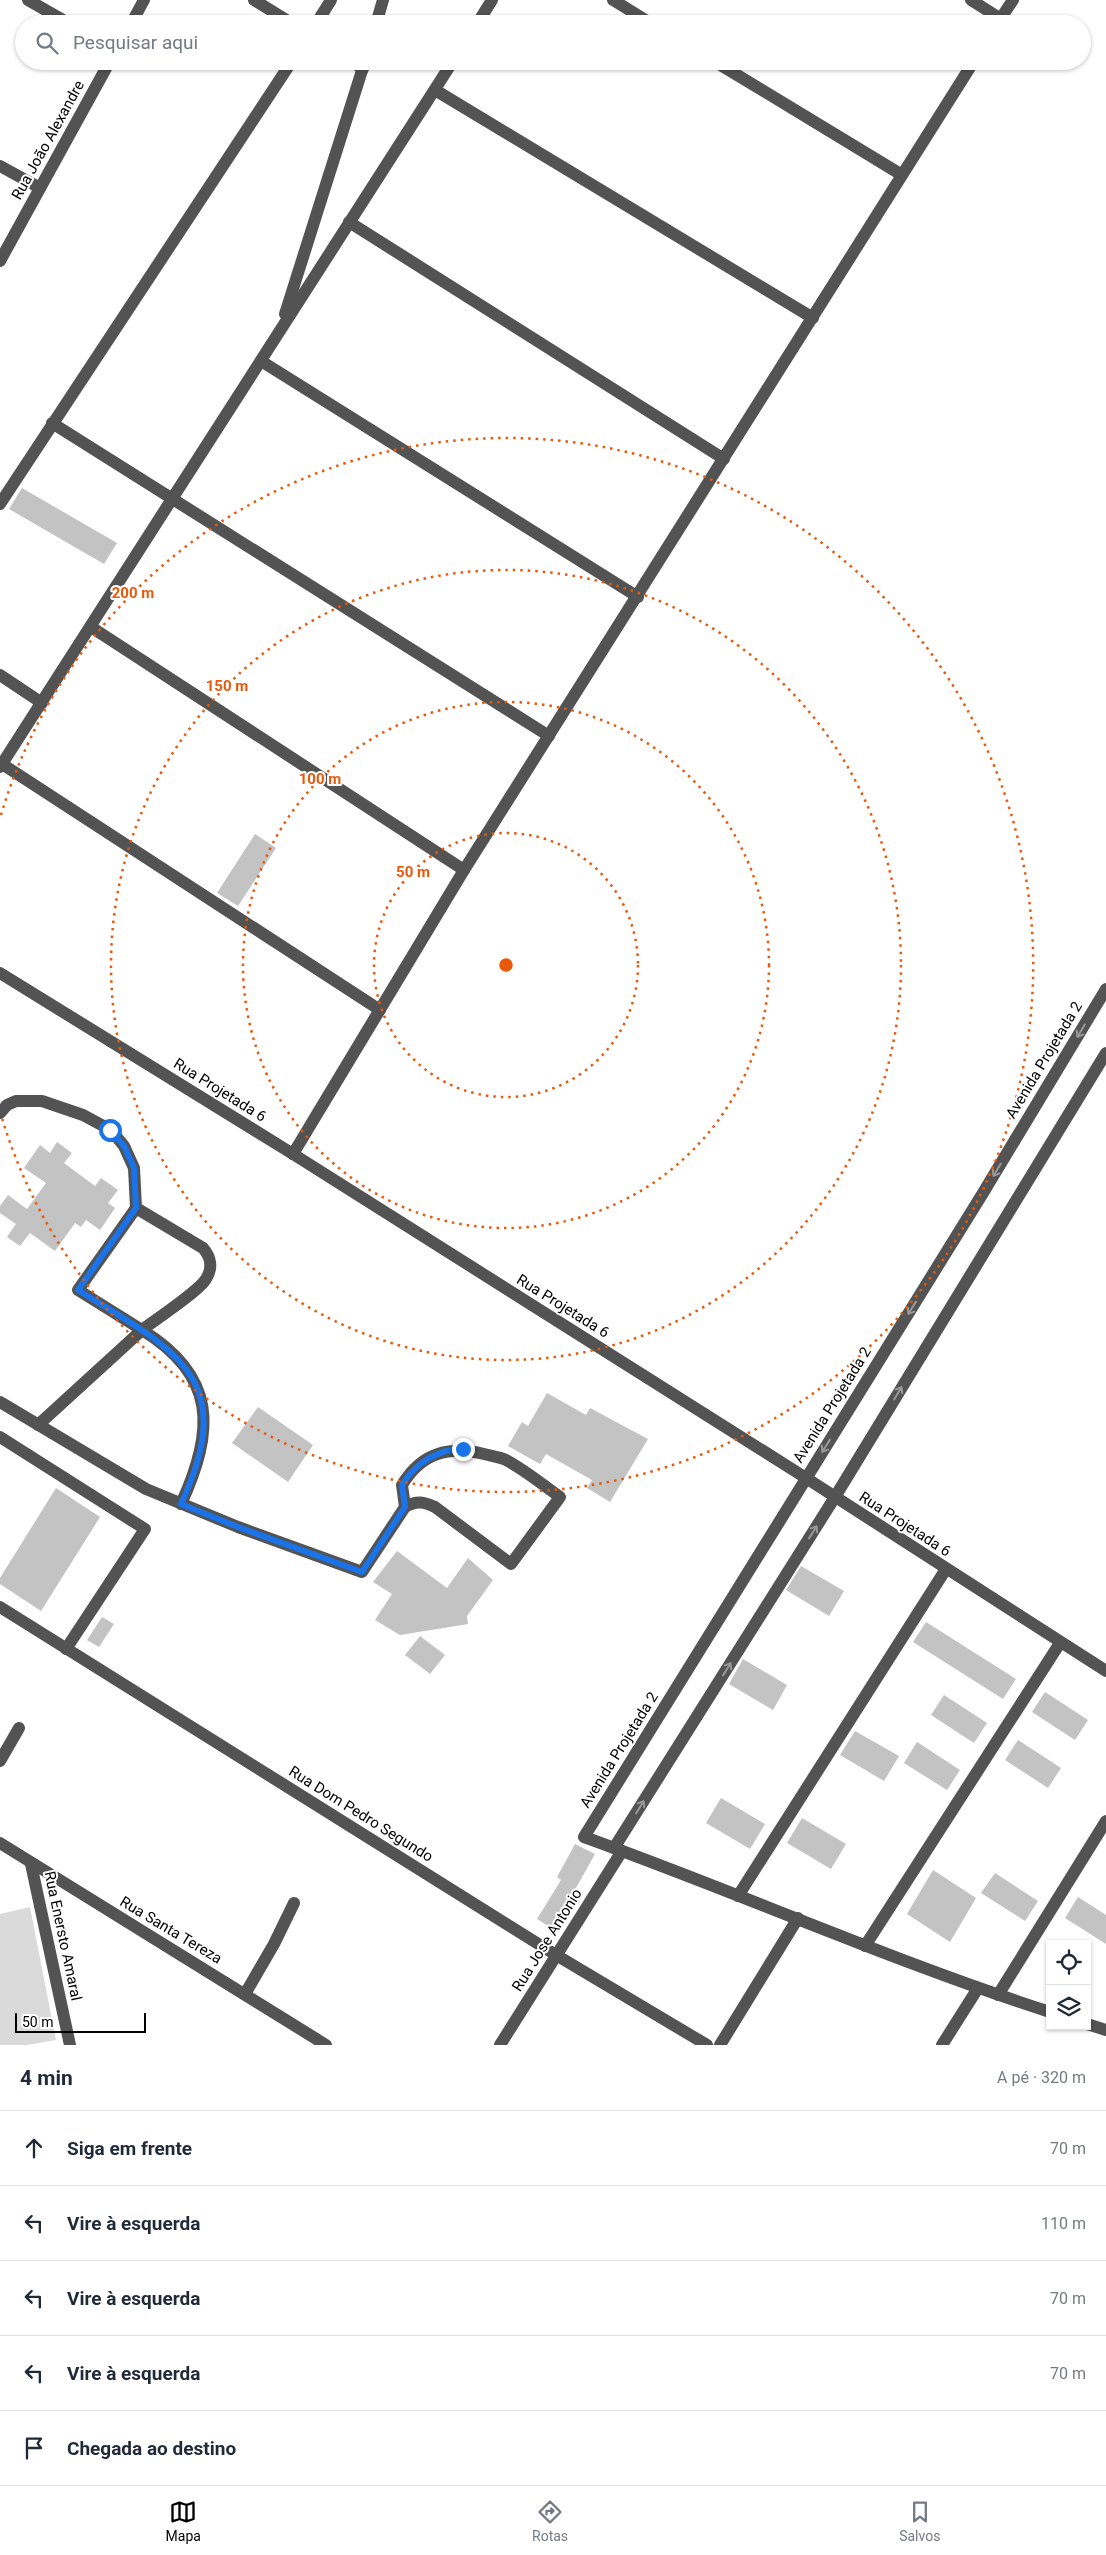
<!DOCTYPE html>
<html lang="pt">
<meta charset="utf-8">
<style>
body{margin:0;font-family:Roboto,sans-serif;background:#f6f6f7;color:#1f2937}
.controls{position:absolute;right:15px;bottom:15px;display:grid;overflow:hidden;border-radius:0px;box-shadow:0 1px 4px #0004}
.controls button{width:45px;height:45px;display:grid;place-items:center;padding:0;border:0;border-bottom:1px solid #e0e1e3;background:#fff;color:#1f2937;font:25px sans-serif}
.scale{position:absolute;left:15px;bottom:12px;width:131px;box-sizing:border-box;padding-left:5px;border:2px solid #000;border-top:0;font-size:14px;line-height:18px;white-space:nowrap;color:#000;-webkit-text-stroke:4px #fff;paint-order:stroke}
.stop{position:absolute;width:15px;height:15px;margin:-11px;border:4px solid #1a73e8;border-radius:50%;background:#fff}
.stop.end{background:#1a73e8;border-color:#fff;box-shadow:0 1px 5px #0008}
.list{margin:0;padding:0;list-style:none}
h2{display:flex;justify-content:space-between;align-items:center;height:65px;margin:0;padding:0 20px;font-size:21px}
h2 small{font-size:16px;font-weight:400;color:#747a83}
.list li{display:grid;grid-template-columns:32px 1fr auto;gap:15px;align-items:center;box-sizing:border-box;height:75px;padding:0 20px;border-top:1px solid #e0e1e3}
.list b{display:block;font-size:19px;white-space:nowrap}
.list em{font-size:16px;font-style:normal;color:#747a83}
.icon{flex:none;width:28px;height:28px;fill:none;stroke:currentColor;stroke-width:2;stroke-linecap:round;stroke-linejoin:round}
.map{position:relative;flex:none;width:1106px;height:2045px;overflow:hidden}
.search{position:absolute;background:#fff;box-shadow:0 1px 4px #0004;left:15px;right:15px;top:15px;height:55px;display:flex;align-items:center;gap:12px;box-sizing:border-box;padding:0 18px;border-radius:28px;color:#747a83;font-size:19px}
.sheet{height:440px;background:#fff}
nav{display:flex;justify-content:space-around;align-items:center;box-sizing:border-box;height:70px;border-top:1px solid #e0e1e3;background:#fff;font-size:14px;color:#747a83}
nav a{display:grid;justify-items:center;gap:2px}
nav .on{color:#000}
.map>svg:first-child{display:block}
.green{fill:#dadada}
.building{fill:#c3c3c3}
.lines{fill:none;stroke-linecap:round;stroke-linejoin:round}
.minor{stroke:#535353;stroke-width:12}
.oneway{stroke:#989898}
.route{stroke:#1a73e8;stroke-width:6}
.ring{fill:none;stroke:#e8590c;stroke-width:2.5;stroke-dasharray:2.5 5}
.labels{text-anchor:middle;stroke-width:4;stroke-linejoin:round;paint-order:stroke}
.street-label{font-size:15px;fill:#000;stroke:#fff}
.centre{fill:#e8590c;stroke:#fff;stroke-width:2.5}
.ring-label{font-size:15px;text-anchor:middle;font-weight:bold;fill:#e8590c;stroke:#fff;stroke-width:4;stroke-linejoin:round;paint-order:stroke}
</style>
<div class="map">
<svg width="1106" height="2045" viewBox="0 0 1106 2045">
<rect width="100%" height="100%" fill="#fff"/>
<polygon class="green" points="30,1907 56,2040 27,2045 0,2045 0,1914"/>
<g class="building">
<polygon points="22,488 117,543 104,564 9,509"/>
<polygon points="255,834 276,848 238,906 217,893"/>
<polygon points="57,1142 72,1153 64,1163 95,1186 101,1178 118,1190 108,1203 115,1208 100,1230 86,1220 81,1227 75,1223 55,1251 30,1233 20,1246 7,1237 16,1224 0,1213 0,1206 8,1195 27,1209 46,1183 24,1168 40,1145 50,1153"/>
<polygon points="547,1393 586,1415 590,1408 648,1439 610,1502 587,1488 592,1480 546,1454 540,1464 508,1446 522,1422 528,1426"/>
<polygon points="258,1407 313,1445 288,1482 232,1443"/>
<polygon points="56,1488 100,1517 41,1611 0,1584 0,1578"/>
<polygon points="397,1551 447,1588 468,1558 493,1580 467,1616 468,1624 400,1635 375,1620 392,1594 373,1582"/>
<polygon points="801,1566 844,1591 829,1616 786,1590"/>
<polygon points="102,1617 114,1624 99,1647 87,1640"/>
<polygon points="926,1622 1016,1679 1003,1699 913,1642"/>
<polygon points="420,1636 445,1655 430,1674 405,1655"/>
<polygon points="743,1659 787,1685 773,1710 729,1684"/>
<polygon points="1045,1692 1088,1720 1075,1740 1032,1712"/>
<polygon points="944,1695 987,1723 974,1743 931,1715"/>
<polygon points="855,1731 899,1756 884,1781 840,1755"/>
<polygon points="1018,1740 1061,1768 1048,1788 1005,1760"/>
<polygon points="917,1742 960,1770 947,1790 904,1763"/>
<polygon points="721,1798 765,1824 750,1849 706,1823"/>
<polygon points="802,1818 846,1844 831,1869 787,1843"/>
<polygon points="575,1844 595,1854 553,1929 537,1919 561,1880 557,1877"/>
<polygon points="933,1870 976,1898 950,1942 907,1914"/>
<polygon points="995,1873 1038,1901 1025,1921 981,1893"/>
<polygon points="1078,1897 1106,1915 1106,1944 1065,1918"/>
</g>
<g class="lines">
<g class="minor">
<polyline points="28,0 70,24"/>
<polyline points="254,0 293,24"/>
<polyline points="613,0 652,24"/>
<polyline points="971,0 1001,19"/>
<polyline points="131,24 144,0"/>
<polyline points="316,24 331,0"/>
<polyline points="376,24 383,0"/>
<polyline points="477,24 492,0"/>
<polyline points="997,24 1013,0"/>
<polyline points="351,61 363,69"/>
<polyline points="714,61 902,175"/>
<polyline points="435,90 813,318"/>
<polyline points="0,166 40,188"/>
<polyline points="349,222 724,459"/>
<polyline points="0,261 110,61"/>
<polyline points="285,314 365,61"/>
<polyline points="261,361 638,597"/>
<polyline points="52,423 549,736"/>
<polyline points="0,504 292,61"/>
<polyline points="91,627 464,870"/>
<polyline points="0,675 42,703"/>
<polyline points="2,764 380,1010"/>
<polyline points="0,767 453,61"/>
<polyline points="0,973 293,1154 806,1478 1106,1671"/>
<path d="M0 1113 7 1105 16 1101H42L83 1115 111 1130 124 1146 134 1168 136 1208 78 1290 142 1330C155 1320 199 1291 206 1279 213 1268 211 1257 203 1248L136 1208"/>
<polyline points="293,1154 464,870 974,61"/>
<path d="M0 1402 146 1489 238 1527 362 1572 405 1507C417 1500 424 1502 435 1507L511 1564 560 1497C543 1485 525 1470 506 1460 500 1457 491 1456 484 1454 449 1446 422 1452 402 1485L405 1507"/>
<path d="M38 1425 142 1330C217 1376 215 1430 181 1504"/>
<polyline points="0,1437 145,1529 66,1649"/>
<polyline points="0,1607 556,1955 707,2045"/>
<polyline points="0,1761 19,1728"/>
<polyline points="0,1843 326,2045"/>
<polyline points="614,1848 835,1497 1106,1053"/>
<polyline points="31,1864 70,2045"/>
<polyline points="738,1896 946,1569"/>
<polyline points="865,1946 1060,1643"/>
<polyline points="245,1994 274,1944 294,1903"/>
<polyline points="998,1995 1106,1821"/>
<path d="M1050 2012C892 1961 740 1893 584 1837L983 1193 1106 989"/>
<polyline points="1087,2024 1106,2030"/>
<polyline points="500,2045 622,1851"/>
<polyline points="720,2045 798,1918"/>
<polyline points="942,2045 978,1988"/>
</g>
</g>
<defs><path id="oneway-shaft" d="M-6 0H5M1.5-3L5.5 0L1.5 3" fill="none" stroke-width="1.6" stroke-linecap="round" stroke-linejoin="round" transform="scale(1.25)"/></defs>
<g class="oneway">
<use href="#oneway-shaft" transform="translate(1081 1031) rotate(121)"/>
<use href="#oneway-shaft" transform="translate(997 1170) rotate(121)"/>
<use href="#oneway-shaft" transform="translate(912 1308) rotate(122)"/>
<use href="#oneway-shaft" transform="translate(898 1393) rotate(-59)"/>
<use href="#oneway-shaft" transform="translate(826 1446) rotate(122)"/>
<use href="#oneway-shaft" transform="translate(813 1532) rotate(-58)"/>
<use href="#oneway-shaft" transform="translate(727 1669) rotate(-58)"/>
<use href="#oneway-shaft" transform="translate(640 1807) rotate(-58)"/>
</g>
<g class="lines">
<path class="route" d="M110 1130 124 1146 134 1168 136 1208 78 1290C176 1351 240 1377 181 1504L238 1527 362 1572 405 1507 402 1485C415 1463 438 1449 463 1449"/>
</g>
<g class="ring">
<circle cx="506" cy="965" r="132"/>
<circle cx="506" cy="965" r="263"/>
<circle cx="506" cy="965" r="395"/>
<path d="M1 815A527 527 0 1 1 1 1115"/>
</g>
<g class="labels">
<g class="street-label">
<text transform="translate(48 140) rotate(-61)" y="5">Rua João Alexandre</text>
<text transform="translate(1044 1060) rotate(-59)" y="5">Avenida Projetada 2</text>
<text transform="translate(220 1090) rotate(32)" y="5">Rua Projetada 6</text>
<text transform="translate(563 1306) rotate(32)" y="5">Rua Projetada 6</text>
<text transform="translate(832 1405) rotate(-58)" y="5">Avenida Projetada 2</text>
<text transform="translate(905 1524) rotate(33)" y="5">Rua Projetada 6</text>
<text transform="translate(619 1750) rotate(-58)" y="5">Avenida Projetada 2</text>
<text transform="translate(361 1814) rotate(32)" y="5">Rua Dom Pedro Segundo</text>
<text transform="translate(171 1930) rotate(31)" y="5">Rua Santa Tereza</text>
<text transform="translate(63 1936) rotate(78)" y="5">Rua Enersto Amaral</text>
<text transform="translate(547 1940) rotate(-58)" y="5">Rua Jose Antonio</text>
</g>
</g>
<circle cx="506" cy="965" r="8" class="centre"/>
<g class="ring-label">
<text x="133" y="598">200 m</text>
<text x="227" y="691">150 m</text>
<text x="320" y="784">100 m</text>
<text x="413" y="877">50 m</text>
</g>
</svg>
<div class="controls">
<button><svg class="icon" aria-label="locate" viewBox="0 0 24 24"><circle cx="12" cy="12" r="6"/><path d="M12 2v4M12 18v4M2 12h4M18 12h4"/></svg></button>
<button><svg class="icon" aria-label="layers" viewBox="0 0 24 24"><path d="M12 4l9 5-9 5-9-5zM3 14l9 5 9-5"/></svg></button>
</div>
<div class="scale">50 m</div>
<div class="stop" style="left:110px;top:1130px"></div>
<div class="stop end" style="left:463px;top:1449px"></div>
<div class="search"><svg class="icon" aria-label="search" viewBox="0 0 24 24"><circle cx="10" cy="10" r="6"/><path d="M15 15l6 6"/></svg>Pesquisar aqui</div>
</div>
<section class="sheet">
<h2>4 min<small>A pé · 320 m</small></h2>
<ul class="list">
<li><svg class="icon" aria-label="ahead" viewBox="0 0 24 24"><path d="M12 20V5M6 11l6-6 6 6"/></svg><div><b>Siga em frente</b></div><em>70 m</em></li>
<li><svg class="icon" aria-label="left" viewBox="0 0 24 24"><path d="M17 20v-9H6M10 6l-5 5 5 5"/></svg><div><b>Vire à esquerda</b></div><em>110 m</em></li>
<li><svg class="icon" aria-label="left" viewBox="0 0 24 24"><path d="M17 20v-9H6M10 6l-5 5 5 5"/></svg><div><b>Vire à esquerda</b></div><em>70 m</em></li>
<li><svg class="icon" aria-label="left" viewBox="0 0 24 24"><path d="M17 20v-9H6M10 6l-5 5 5 5"/></svg><div><b>Vire à esquerda</b></div><em>70 m</em></li>
<li><svg class="icon" aria-label="arrive" viewBox="0 0 24 24"><path d="M6 21V4h12l-3 4 3 4H6"/></svg><div><b>Chegada ao destino</b></div></li>
</ul>
</section>
<nav>
<a class="on"><svg class="icon" aria-label="map" viewBox="0 0 24 24"><path d="M3 6l6-2 6 2 6-2v14l-6 2-6-2-6 2zM9 4v14M15 6v14"/></svg>Mapa</a>
<a><svg class="icon" aria-label="directions" viewBox="0 0 24 24"><path d="M12 3l9 9-9 9-9-9zM9 14v-3h6M13 9l2 2-2 2"/></svg>Rotas</a>
<a><svg class="icon" aria-label="saved" viewBox="0 0 24 24"><path d="M7 4h10v16l-5-4-5 4z"/></svg>Salvos</a>
</nav>
